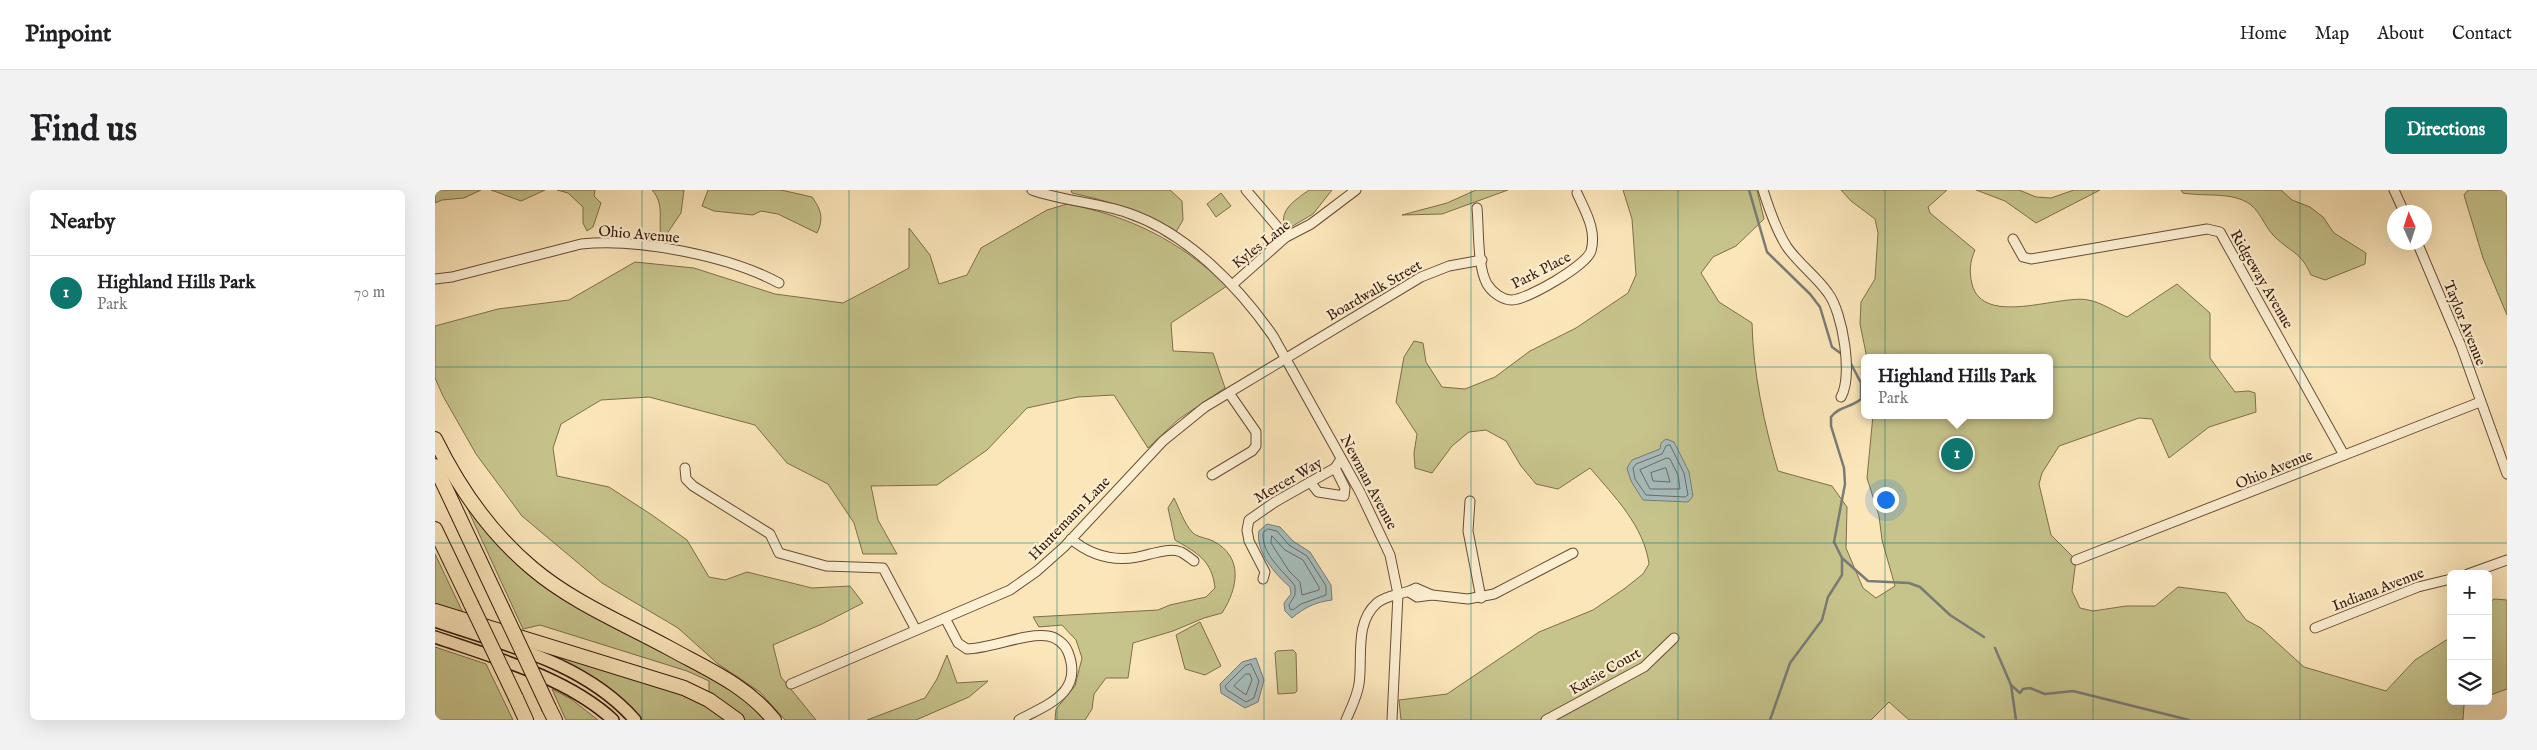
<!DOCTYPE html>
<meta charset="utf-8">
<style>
body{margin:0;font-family:"IM FELL English",serif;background:#f2f2f2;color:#202124}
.controls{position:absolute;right:15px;bottom:15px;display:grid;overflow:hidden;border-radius:8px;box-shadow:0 5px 20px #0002}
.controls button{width:45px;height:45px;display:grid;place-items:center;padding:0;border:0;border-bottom:1px solid #e0e0e0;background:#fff;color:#202124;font:25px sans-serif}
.compass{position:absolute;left:1952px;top:15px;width:45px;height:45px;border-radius:50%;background:#fff;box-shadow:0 5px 20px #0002;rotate:357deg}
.you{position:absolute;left:1450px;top:309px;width:18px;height:18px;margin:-12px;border:4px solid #fff;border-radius:50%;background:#1a73e8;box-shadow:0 0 0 8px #1a73e833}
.badge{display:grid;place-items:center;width:32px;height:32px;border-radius:50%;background:#0f766e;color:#fff;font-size:16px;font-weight:700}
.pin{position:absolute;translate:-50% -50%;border:2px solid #fff;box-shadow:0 1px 5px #0006}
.popup{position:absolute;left:1426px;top:164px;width:192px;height:65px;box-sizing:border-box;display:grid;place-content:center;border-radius:8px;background:#fff;filter:drop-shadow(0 1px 4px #0005);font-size:16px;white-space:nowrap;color:#757577}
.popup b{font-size:19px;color:#202124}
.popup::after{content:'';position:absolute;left:50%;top:100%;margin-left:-10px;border:10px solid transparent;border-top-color:#fff}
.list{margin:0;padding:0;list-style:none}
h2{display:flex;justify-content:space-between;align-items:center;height:65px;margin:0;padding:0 20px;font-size:21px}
h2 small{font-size:16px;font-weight:400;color:#757577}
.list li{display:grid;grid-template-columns:32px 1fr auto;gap:15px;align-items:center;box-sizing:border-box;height:75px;padding:0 20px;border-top:1px solid #e0e0e0}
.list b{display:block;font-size:19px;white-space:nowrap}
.list p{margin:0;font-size:16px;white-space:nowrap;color:#757577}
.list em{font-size:16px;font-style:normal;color:#757577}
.icon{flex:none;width:28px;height:28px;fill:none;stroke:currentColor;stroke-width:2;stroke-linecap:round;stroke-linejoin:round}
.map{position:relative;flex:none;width:2072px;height:530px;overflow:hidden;border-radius:8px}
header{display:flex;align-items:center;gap:30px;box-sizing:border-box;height:70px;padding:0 25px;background:#fff;border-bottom:1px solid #e0e0e0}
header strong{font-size:24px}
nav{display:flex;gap:28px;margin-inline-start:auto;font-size:18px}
.intro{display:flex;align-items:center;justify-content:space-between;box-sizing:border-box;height:120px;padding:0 30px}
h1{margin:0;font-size:35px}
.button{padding:12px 22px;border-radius:8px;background:#0f766e;color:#fff;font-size:18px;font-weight:700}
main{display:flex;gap:30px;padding:0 30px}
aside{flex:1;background:#fff;border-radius:8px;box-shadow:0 5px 20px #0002}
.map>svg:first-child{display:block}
.green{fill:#c6c38b;stroke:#7f6e4b}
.water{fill:#a5bcbb;stroke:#797b75}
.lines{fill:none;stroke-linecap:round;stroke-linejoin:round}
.shore{stroke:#6e6a63;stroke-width:1}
.stream{stroke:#797b75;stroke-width:2.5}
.minor-casing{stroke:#694c37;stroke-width:11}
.major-casing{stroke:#38190b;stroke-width:14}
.highway-casing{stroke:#38190b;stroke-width:16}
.minor{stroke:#fcefd2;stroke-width:9}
.major{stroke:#fbe6ba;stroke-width:11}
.highway{stroke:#fbe6ba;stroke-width:14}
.highway-bridge-casing{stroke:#38190b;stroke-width:16;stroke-linecap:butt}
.highway-bridge{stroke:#fbe6ba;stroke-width:14}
.grid{fill:none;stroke:#0f766e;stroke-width:1;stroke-opacity:0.55}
.labels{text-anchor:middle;stroke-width:4.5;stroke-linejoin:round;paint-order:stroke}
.street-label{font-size:15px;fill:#38190b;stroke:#fcefd2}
</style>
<header>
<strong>Pinpoint</strong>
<nav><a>Home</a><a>Map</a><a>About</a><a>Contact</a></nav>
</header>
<div class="intro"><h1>Find us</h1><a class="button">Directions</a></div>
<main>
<aside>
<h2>Nearby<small></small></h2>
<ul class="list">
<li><span class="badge">1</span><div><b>Highland Hills Park</b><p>Park</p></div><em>70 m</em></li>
</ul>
</aside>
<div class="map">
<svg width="2072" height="530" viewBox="0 0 2072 530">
<rect width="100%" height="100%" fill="#fbe6ba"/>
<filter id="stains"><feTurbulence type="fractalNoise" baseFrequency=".004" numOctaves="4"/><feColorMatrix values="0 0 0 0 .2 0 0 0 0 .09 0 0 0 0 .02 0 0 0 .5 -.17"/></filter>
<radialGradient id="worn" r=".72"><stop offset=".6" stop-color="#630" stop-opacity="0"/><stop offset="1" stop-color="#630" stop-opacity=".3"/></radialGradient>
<g class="green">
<polygon points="0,0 46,0 29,8 7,10 0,13"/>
<polygon points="56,0 110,0 86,11"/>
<polygon points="122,0 160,0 159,6 166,13 158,37 152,41 148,33 148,17 133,3"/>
<path d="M217 0H249L246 23 229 48 226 47C223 30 230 14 217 0Z"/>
<path d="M273 0H346L377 7C386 19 389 29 382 43L343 24 326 21 318 25 279 21 267 16Z"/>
<path d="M636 0H735L747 11 748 30 741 42C708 22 674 11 637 3Z"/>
<path d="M874 0H897L878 24 851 40C842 21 859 11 874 0Z"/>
<polygon points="1041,0 1073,0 1007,24 967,25 1012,13"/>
<path d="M1188 0H1322L1329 29 1301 56 1278 67 1266 83 1284 112 1317 133C1318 182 1329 234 1343 281L1397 296 1412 317 1411 358 1428 398 1441 408 1460 396 1447 350 1444 326 1432 288 1438 225H1614V168H1432L1425 134 1426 112 1440 89 1443 43 1440 29 1416 11 1406 0H1512L1493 17 1495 23 1540 60C1535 71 1534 82 1537 94 1548 138 1625 104 1653 110 1666 112 1680 122 1692 127L1742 94 1775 123V168L1800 202 1814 201 1820 203 1821 222 1774 237 1734 268 1717 229 1704 228 1624 256 1607 283 1604 294 1616 345 1641 370 1637 401 1645 418 1658 421 1691 416H1720L1743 397 1791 403 1811 430 1826 438 1869 477 1951 501 1980 470 2016 447V511H2039L2029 515 2028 530H1474L1454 512 1436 530H966L964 510 1012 504 1104 442 1158 420 1189 399 1208 384 1214 374C1209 336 1179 306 1155 278L1123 299 1101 294 1086 276 1071 251 1051 240 1034 242 1017 256 997 283 980 278 979 263 982 244 961 212 969 167 979 151 988 153 991 172 1007 197 1030 199 1060 187 1095 161 1141 138 1193 103 1201 85 1197 29Z"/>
<polygon points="1541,0 1584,0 1601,7 1616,8 1639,0 1665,0 1601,33 1570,11"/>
<path d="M1746 0H1846L1857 10 1875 17 1888 27 1899 43 1931 63 1930 74 1890 90 1876 85C1866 63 1859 64 1842 49 1831 40 1827 24 1816 15 1798 1 1769 7 1748 3Z"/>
<polygon points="2033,0 2072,0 2072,125 2048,68 2029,5"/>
<polygon points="786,3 796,16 781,27 772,14"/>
<path d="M632 14C695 26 745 51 792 96L736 133 738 161 778 163 790 198 744 229 713 258 679 205 643 207 592 218 552 260 502 295 436 296 443 330 462 364H428L419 333 393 294 352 273 320 235 214 207 166 210 126 234 118 258 122 286 174 297 217 325 252 350 274 387 290 390 312 382 377 398 415 396 428 413 387 434 338 455 346 487 381 530H350L325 502 283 474 243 438 167 393 87 326 41 264 8 206 0 188V136L63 119 134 110 200 72 259 78 340 104 408 113 474 78V38L495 65 504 94 532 85 546 58 612 20Z"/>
<path d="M739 308C744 318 749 333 757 342 761 347 772 348 778 351 809 367 803 398 787 423L769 428 738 441 698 453 693 488H671L659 504 657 519 650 530H620L621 519 640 496 647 468 641 450 627 435 604 437 598 427 723 420 735 415 771 407 780 398C777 370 762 363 740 350L733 318Z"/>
<polygon points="28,309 74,363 286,489 334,530 310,530 274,502 274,491 252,481 105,435 88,439"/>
<polygon points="0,364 29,425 0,416"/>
<polygon points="2059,409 2072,410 2072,499 2053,506 2053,414"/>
<polygon points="765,432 786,476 770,485 750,479 741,445"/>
<polygon points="0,457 51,474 78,530 0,530"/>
<path d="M108 460 222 493 267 511 294 530H207C180 499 146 477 108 462Z"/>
<polygon points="858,460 861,463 862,501 860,503 843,504 840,463 842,461"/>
<polygon points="512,465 522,493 553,491 534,507 481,530 432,530 490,508 502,489"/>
<polygon points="117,499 136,509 163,530 131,530"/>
</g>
<g class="water">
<polygon points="1231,249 1239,252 1254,282 1258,306 1253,312 1208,310 1196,291 1192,278 1197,270 1225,259 1226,253"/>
<path d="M832 334 845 337 858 351 875 362 896 395 897 410C881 412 870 417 857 428L850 421 849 413 856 404 855 397C841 385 820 362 824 341Z"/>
<polygon points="821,468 829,490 823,512 810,518 786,503 785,494 807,472"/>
</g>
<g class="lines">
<g class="shore">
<polygon points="1235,255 1249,283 1253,305 1250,307 1211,305 1200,289 1198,278 1201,274 1227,264 1231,256"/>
<polygon points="1232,268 1235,269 1243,285 1245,299 1215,299 1205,280"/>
<polygon points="1231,278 1235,292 1218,291 1216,283"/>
<path d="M833 339 842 341 854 355 872 366 891 396V405L866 414 858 420 855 419 854 415 860 405V396C848 380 827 366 828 343Z"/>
<polygon points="837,346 850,360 868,370 884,397 884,400 867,405 865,392 854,381 836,353"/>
<polygon points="816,474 824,491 819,508 811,512 792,500 790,496 810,476"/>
<polygon points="811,484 815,484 817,490 811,505 799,496"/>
</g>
<g class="stream">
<polyline points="1314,0 1332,62 1375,104 1385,117 1397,157 1408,165"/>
<path d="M1414 170 1426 193V209C1416 218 1404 216 1396 227V236L1409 278 1410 294 1399 352 1407 368 1433 391 1474 393 1485 397 1515 425 1549 447"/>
<polyline points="1560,458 1576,495 1581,530"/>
<polyline points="1576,495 1585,503 1588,499 1595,498 1610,504 1638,501 1754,530"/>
<polyline points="1335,530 1355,473 1387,430 1393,407 1407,385 1407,368"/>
</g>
<g class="minor-casing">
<g id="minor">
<path d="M597 0C627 11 661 12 693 23 752 43 804 97 838 146L925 302 955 365 963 404 957 530"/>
<polyline points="811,0 851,47"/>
<path d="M1328 0C1334 19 1341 40 1352 57 1364 74 1381 86 1393 103 1408 123 1418 186 1406 207"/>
<polyline points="1959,0 1969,22"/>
<path d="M1042 18C1044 38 1042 76 1052 94 1057 102 1067 110 1077 110 1093 109 1151 76 1156 61 1162 40 1150 21 1142 3"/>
<polyline points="1578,49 1588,67 1596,69 1772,39 1785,42 1909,265"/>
<polyline points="1982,52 2026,156 2072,284"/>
<path d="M0 89 17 87 146 54C203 48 294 66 344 93"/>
<polyline points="797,95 851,47 876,34 921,0"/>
<polyline points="250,278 251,289 258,296 335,344 344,363 391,376 448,378 481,440"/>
<polyline points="777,285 817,261 821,256 821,242 794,203"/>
<polyline points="875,292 883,302 909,306 910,298 900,278"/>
<polyline points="1035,311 1033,341 1046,408"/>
<path d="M636 349C660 369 686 373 715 364 725 362 736 358 746 362 750 364 755 368 759 371"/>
<polyline points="1641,370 2045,212"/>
<polyline points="2033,384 2072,370"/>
<polyline points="828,389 830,382 814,351 812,340 814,330 840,312 900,278 906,269"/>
<polyline points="974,402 982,407 997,405 1033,409 1059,404 1138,363"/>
<path d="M510 428 523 453 532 459C557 458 590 443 613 446 621 447 630 454 633 462 649 503 613 514 584 530"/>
<polyline points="1880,438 1983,397 2016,389"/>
<polyline points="356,494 575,400 602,381 629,357 728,251 770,217 986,87 1014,76 1047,70"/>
<path d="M911 530C916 518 922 507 924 494 928 468 919 433 942 413 953 404 969 405 981 398L997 405"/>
<polyline points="1111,530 1209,477 1239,448"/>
</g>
</g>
<g class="major-casing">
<g id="major">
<path d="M0 431C70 455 149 472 200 530"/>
<path d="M0 447C58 467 133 488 178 530"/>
</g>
</g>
<g class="highway-casing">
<g id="highway">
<path d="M0 249C24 298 54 342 97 378 137 412 188 433 234 458 272 479 311 495 339 530"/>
<polyline points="0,276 67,418"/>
<polyline points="0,339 36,414"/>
<polyline points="0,421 249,498 274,510 302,530"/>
<polyline points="81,508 91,530"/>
<polyline points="114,518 120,530"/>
</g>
</g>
<use href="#minor" class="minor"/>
<use href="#major" class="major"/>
<use href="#highway" class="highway"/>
<g class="highway-bridge-casing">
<g id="highway-bridge">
<polyline points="36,414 81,508"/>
<polyline points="67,418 114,518"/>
</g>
</g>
<use href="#highway-bridge" class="highway-bridge"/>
</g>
<path class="grid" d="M207 0V530M414 0V530M622 0V530M829 0V530M1036 0V530M1243 0V530M1450 0V530M1658 0V530M1865 0V530M0 177H2072M0 353H2072"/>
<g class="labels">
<g class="street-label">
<text transform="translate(204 44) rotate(5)" y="5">Ohio Avenue</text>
<text transform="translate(826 54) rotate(-38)" y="5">Kyles Lane</text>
<text transform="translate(1106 80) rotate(-27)" y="5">Park Place</text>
<text transform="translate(1827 89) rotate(60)" y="5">Ridgeway Avenue</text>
<text transform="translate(939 100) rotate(-30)" y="5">Boardwalk Street</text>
<text transform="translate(2030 133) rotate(68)" y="5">Taylor Avenue</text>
<text transform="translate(1839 279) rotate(-22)" y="5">Ohio Avenue</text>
<text transform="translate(853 290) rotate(-30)" y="5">Mercer Way</text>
<text transform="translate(934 292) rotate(62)" y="5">Newman Avenue</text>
<text transform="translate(634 328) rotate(-46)" y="5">Huntemann Lane</text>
<text transform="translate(1943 399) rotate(-21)" y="5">Indiana Avenue</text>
<text transform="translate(1170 481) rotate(-30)" y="5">Katsie Court</text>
</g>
</g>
<rect width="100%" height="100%" filter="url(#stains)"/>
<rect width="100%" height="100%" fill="url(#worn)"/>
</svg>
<div class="controls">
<button>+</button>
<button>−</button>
<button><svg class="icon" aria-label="layers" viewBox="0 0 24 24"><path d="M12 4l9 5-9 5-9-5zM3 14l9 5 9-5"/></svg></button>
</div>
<svg class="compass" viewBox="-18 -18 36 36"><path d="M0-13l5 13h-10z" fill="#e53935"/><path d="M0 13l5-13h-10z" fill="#757577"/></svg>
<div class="you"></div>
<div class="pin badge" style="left:1522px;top:264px">1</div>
<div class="popup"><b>Highland Hills Park</b>Park</div>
</div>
</main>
